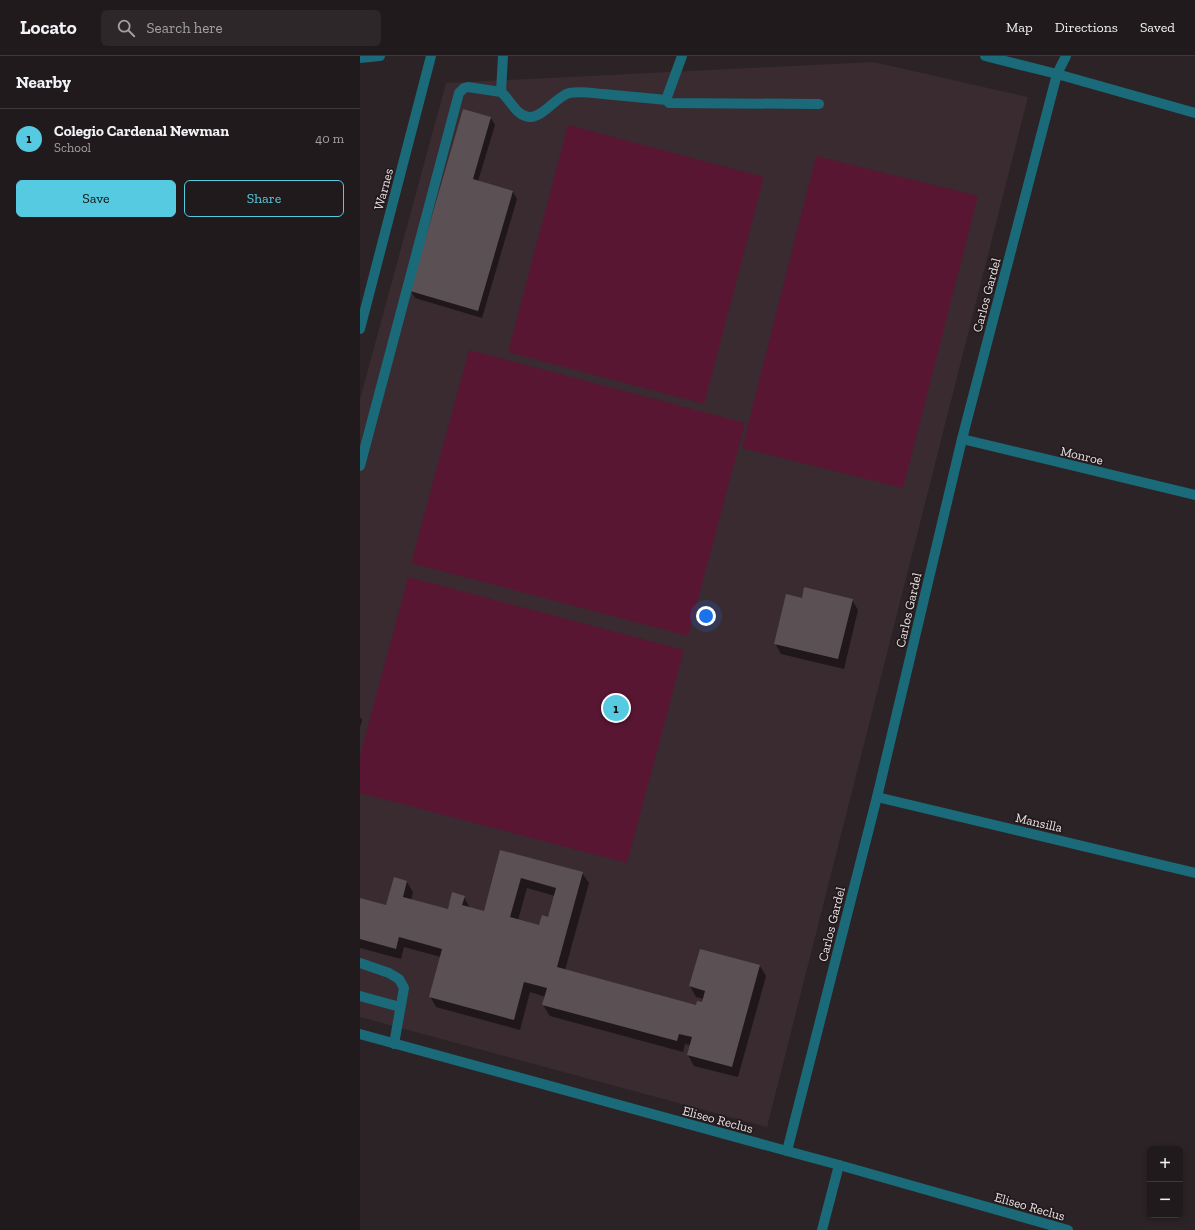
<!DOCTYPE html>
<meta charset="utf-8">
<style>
body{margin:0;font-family:"Zilla Slab",serif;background:#2d2729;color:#f1f3f6}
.controls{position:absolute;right:12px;bottom:12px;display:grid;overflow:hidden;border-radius:6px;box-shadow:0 2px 6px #0003}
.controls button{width:36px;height:36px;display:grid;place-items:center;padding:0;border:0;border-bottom:1px solid #3d383b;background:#201a1c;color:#f1f3f6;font:20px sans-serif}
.you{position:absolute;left:346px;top:560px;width:14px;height:14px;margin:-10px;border:3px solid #fff;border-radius:50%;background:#1a73e8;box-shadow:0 0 0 6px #1a73e833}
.badge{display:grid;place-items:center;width:26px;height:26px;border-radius:50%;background:#55cae0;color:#111;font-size:13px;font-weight:700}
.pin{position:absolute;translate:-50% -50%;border:2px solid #fff;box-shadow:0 1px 4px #0006}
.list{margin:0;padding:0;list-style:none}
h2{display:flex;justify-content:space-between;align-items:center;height:52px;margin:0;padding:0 16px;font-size:17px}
h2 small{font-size:13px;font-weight:400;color:#a2a1a3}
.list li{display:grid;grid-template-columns:26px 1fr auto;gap:12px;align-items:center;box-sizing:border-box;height:60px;padding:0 16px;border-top:1px solid #3d383b}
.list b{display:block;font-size:15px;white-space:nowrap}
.list p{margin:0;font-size:13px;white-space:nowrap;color:#a2a1a3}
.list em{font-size:13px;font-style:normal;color:#a2a1a3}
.actions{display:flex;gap:8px;padding:12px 16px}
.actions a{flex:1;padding:9px 0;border:1px solid #55cae0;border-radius:6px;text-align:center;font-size:14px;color:#55cae0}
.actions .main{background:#55cae0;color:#111}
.icon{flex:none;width:22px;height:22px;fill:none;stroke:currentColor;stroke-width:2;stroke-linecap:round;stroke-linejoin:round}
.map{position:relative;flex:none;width:835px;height:1174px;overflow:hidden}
header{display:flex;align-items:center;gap:24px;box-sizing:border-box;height:56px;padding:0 20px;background:#201a1c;border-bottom:1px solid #3d383b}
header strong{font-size:19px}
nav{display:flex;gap:22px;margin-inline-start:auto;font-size:14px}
.search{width:280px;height:36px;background:#2d2729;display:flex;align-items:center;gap:10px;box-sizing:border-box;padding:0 14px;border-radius:6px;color:#a2a1a3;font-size:15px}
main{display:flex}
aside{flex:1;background:#201a1c}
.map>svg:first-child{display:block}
.built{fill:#3a2b30}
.green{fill:#581633}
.shadow{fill:#0007;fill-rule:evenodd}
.building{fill:#5b5154;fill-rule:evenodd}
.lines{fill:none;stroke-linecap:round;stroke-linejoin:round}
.service{stroke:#1a6a79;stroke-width:10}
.minor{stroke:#1a6a79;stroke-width:10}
.tertiary{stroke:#1a6a79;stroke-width:10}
.labels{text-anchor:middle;stroke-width:3.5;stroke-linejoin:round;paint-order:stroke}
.street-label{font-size:13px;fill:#e8e2e3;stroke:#22191c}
</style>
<header>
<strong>Locato</strong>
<div class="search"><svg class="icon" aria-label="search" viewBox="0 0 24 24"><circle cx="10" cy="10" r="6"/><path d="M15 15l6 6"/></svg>Search here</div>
<nav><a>Map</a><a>Directions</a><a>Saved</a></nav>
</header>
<main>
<aside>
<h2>Nearby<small></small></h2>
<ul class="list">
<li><span class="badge">1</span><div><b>Colegio Cardenal Newman</b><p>School</p></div><em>40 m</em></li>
</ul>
<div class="actions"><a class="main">Save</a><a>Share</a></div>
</aside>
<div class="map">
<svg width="835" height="1174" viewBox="0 0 835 1174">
<rect width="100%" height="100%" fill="#2b2325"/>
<polygon class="built" points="513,6 668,41 407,1071 0,961 0,343 86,27"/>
<g class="green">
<polygon points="208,69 404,121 344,348 148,296"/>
<polygon points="456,100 618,140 543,432 382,392"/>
<polygon points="109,294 385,367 328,580 51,507"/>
<polygon points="48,521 324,594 267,807 0,737 0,700"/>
</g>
<g class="shadow">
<polygon points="131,62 135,69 118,125 153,136 157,143 122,262 55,242 51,235"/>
<polygon points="442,543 492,544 498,554 484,613 421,598 415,587"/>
<polygon points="0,661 2,664 0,671"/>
<path d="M141 795 222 817 229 827 205 914 337 950 342 948 344 943 336 941 330 930 340 894 400 910 406 920 378 1021 334 1010 328 999 331 989 325 988 323 996 190 960 183 949 186 941 170 936 160 974 76 951 70 940 81 901 44 891 41 903 0 892V843L27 850 47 826 53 836 51 844 88 855 104 841 110 852 124 856ZM167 832 195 840 189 862 180 870 158 864Z"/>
</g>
<g class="building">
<polygon points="103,53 131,61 113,123 153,135 118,255 50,235"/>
<polygon points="444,531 493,543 478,603 414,588 426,538 442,542"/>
<path d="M140 794 223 816 197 911 336 949 337 945 342 946 345 935 329 930 340 893 400 909 372 1011 327 999 332 981 319 978 317 985 182 949 187 932 164 926 154 964 69 941 82 893 39 881 36 893 0 883V842L26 849 34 821 47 825 43 841 88 853 92 836 105 840 102 849 124 855ZM161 822 196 832 188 861 182 859 179 869 150 861Z"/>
</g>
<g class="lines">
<g class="service">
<polyline points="322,0 307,41 307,44 309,47 459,48"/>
<polyline points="141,36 143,0"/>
<path d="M0 410 99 37 104 32 108 31 141 36C151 44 156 61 171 61 184 60 196 41 209 37 220 35 232 37 243 38 264 40 286 42 307 44"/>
<polyline points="0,907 29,917 39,923 44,932 34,988"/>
<polyline points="0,940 40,951"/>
</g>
<g class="minor">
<polyline points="0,273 71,0"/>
<polyline points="602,383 835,439"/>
<polyline points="517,741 835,817"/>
<polyline points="0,978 427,1095 479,1109 708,1174"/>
<polyline points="427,1095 517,741 602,383 697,18 706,0"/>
<polyline points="462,1174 479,1109"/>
</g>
<g class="tertiary">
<polyline points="625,0 697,18 835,57"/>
<polyline points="0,2 20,0"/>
</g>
</g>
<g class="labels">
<g class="street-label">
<text transform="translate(23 133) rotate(-75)" y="5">Warnes</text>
<text transform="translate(626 239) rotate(-75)" y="5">Carlos Gardel</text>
<text transform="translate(722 399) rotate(13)" y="5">Monroe</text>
<text transform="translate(548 554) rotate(-77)" y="5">Carlos Gardel</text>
<text transform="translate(679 766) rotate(13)" y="5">Mansilla</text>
<text transform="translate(471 868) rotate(-76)" y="5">Carlos Gardel</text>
<text transform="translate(358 1063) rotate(15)" y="5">Eliseo Reclus</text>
<text transform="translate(670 1150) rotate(16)" y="5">Eliseo Reclus</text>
</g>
</g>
</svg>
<div class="controls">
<button>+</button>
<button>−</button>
</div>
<div class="you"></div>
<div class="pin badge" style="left:256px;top:652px">1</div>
</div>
</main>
